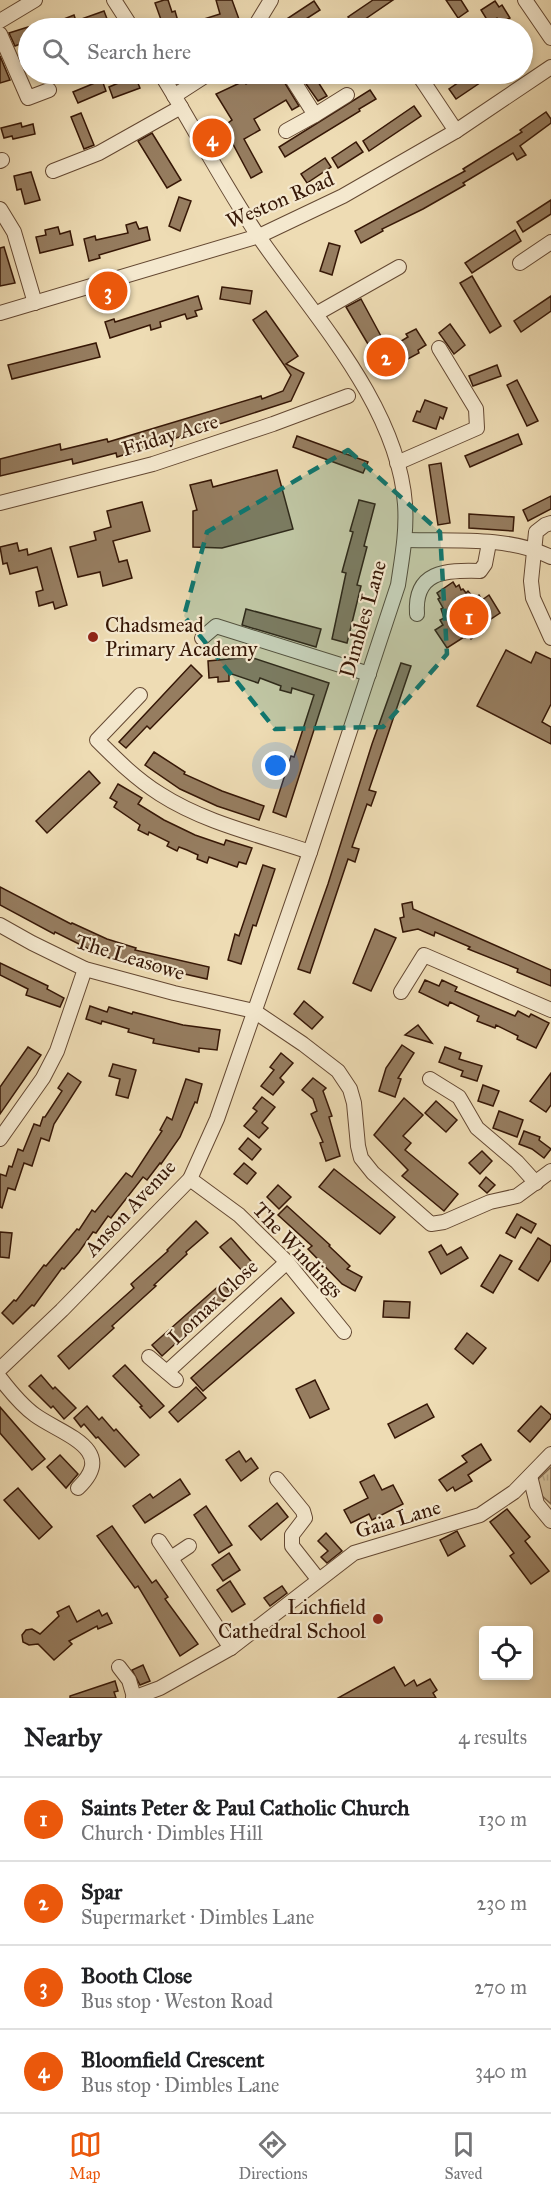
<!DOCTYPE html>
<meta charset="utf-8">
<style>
body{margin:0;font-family:"IM FELL Great Primer",serif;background:#f2f2f2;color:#202124}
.controls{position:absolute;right:18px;bottom:18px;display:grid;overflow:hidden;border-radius:6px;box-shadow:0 3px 9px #0003}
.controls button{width:54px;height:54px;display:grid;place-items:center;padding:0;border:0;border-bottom:2px solid #e0e0e0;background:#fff;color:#202124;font:30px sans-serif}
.you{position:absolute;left:276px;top:766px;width:21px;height:21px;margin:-15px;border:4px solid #fff;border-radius:50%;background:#1a73e8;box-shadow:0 0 0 9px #1a73e833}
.badge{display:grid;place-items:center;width:39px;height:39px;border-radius:50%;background:#ea580c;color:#fff;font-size:20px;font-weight:700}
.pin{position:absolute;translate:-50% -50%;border:3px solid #fff;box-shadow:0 2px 6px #0006}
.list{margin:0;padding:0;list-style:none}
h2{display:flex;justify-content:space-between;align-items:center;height:78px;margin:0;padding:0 24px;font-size:26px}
h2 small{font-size:20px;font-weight:400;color:#757577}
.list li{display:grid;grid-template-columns:39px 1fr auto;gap:18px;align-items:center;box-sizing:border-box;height:84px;padding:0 24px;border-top:2px solid #e0e0e0}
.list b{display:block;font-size:22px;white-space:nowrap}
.list p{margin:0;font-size:20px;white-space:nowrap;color:#757577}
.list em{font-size:20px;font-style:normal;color:#757577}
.icon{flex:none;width:33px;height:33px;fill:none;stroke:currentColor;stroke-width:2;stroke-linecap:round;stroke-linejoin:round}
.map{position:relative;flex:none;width:551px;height:1698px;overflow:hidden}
.search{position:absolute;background:#fff;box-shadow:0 3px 9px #0003;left:18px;right:18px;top:18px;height:66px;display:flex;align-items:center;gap:15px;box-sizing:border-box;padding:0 21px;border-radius:33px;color:#757577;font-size:22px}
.sheet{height:414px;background:#fff}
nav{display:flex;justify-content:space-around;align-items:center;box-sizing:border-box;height:84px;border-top:2px solid #e0e0e0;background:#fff;font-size:16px;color:#757577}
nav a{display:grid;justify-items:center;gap:3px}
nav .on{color:#ea580c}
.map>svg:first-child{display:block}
.park{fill:url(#park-tufts);stroke:#82694e;stroke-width:1.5}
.building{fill:#967d60;stroke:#361706;stroke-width:1.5}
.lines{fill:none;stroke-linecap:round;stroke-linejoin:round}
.minor-casing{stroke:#644832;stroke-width:16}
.minor{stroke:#f4e8ce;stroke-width:14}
.marked{fill:#0f766e;fill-opacity:0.2;stroke:#0f766e;stroke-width:4.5;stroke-dasharray:12 8;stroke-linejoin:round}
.poi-dot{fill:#8f2418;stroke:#f4e8ce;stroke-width:2}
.labels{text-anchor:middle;stroke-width:4.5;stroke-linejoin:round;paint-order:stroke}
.street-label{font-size:21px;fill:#361706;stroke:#f4e8ce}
.poi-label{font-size:21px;fill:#361706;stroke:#f4e8ce;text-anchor:start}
</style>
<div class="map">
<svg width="551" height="1698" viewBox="0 0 551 1698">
<defs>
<pattern id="park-tufts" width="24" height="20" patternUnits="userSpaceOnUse" patternTransform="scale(1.5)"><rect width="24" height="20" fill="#cfbb96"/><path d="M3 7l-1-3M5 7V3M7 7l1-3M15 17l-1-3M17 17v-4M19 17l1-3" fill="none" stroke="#b2a080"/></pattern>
</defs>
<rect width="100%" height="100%" fill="#eedcb4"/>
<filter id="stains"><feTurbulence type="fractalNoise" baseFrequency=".00333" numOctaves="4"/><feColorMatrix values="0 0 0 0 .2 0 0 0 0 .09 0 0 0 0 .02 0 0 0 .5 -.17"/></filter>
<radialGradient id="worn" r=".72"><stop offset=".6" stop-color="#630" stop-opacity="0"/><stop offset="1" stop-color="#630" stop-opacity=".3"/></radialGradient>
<polygon class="park" points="551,1467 551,1504 531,1486"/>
<g class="building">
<polygon points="164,0 168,0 172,12 175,11 180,28 164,28 155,3"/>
<polygon points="216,0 232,0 240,22 221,28 183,28 182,26 220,14"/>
<polygon points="373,0 393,0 355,26 348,17"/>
<polygon points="446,0 461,0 468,11 458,18"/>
<polygon points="314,1 320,10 292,28 273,28"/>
<polygon points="495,1 499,7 502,5 510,18 500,24 497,18 489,23 481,10"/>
<polygon points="104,11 109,24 95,28 41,28 74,15 76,21"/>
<polygon points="28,27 28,41 15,46 9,33"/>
<polygon points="0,56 10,80 0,83"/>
<polygon points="264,74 268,74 272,80 280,75 299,106 292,110 286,100 254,119 260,130 244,139 262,172 251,178 226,131 231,128 228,123 232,120 216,94 244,81 246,84"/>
<polygon points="299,74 313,74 327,96 318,101"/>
<polygon points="471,74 493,74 456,99 449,89"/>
<polygon points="135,76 140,88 113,98 109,87"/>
<polygon points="102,80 106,91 78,103 73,92"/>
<polygon points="370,90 376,99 359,109 360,111 285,157 279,147"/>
<polygon points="414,106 421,116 369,151 363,141"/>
<polygon points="546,112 551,119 551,123 520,146 526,155 517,160 513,153 463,183 465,185 423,209 382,229 383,231 361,243 355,231 465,171 463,169 522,132 520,130"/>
<polygon points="81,113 94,145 84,149 71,117"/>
<polygon points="21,123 22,127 33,124 35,134 13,139 12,136 4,138 1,128"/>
<polygon points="152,133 181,180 167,188 138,141"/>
<polygon points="356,142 363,152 338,168 332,158"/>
<polygon points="325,158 331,167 307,183 301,174"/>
<polygon points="31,172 40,200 25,204 21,189 17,190 14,176"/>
<polygon points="179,197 191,201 180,231 169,226"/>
<polygon points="551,200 551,214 523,232 517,222"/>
<polygon points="136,222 139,229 147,227 150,240 99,255 100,258 89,261 84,239 95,236 96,240 128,233 126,225"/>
<polygon points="58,227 60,234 70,231 73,245 40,253 36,237 46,235 45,230"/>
<polygon points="515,230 521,241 472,273 465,263"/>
<polygon points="329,243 340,246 332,275 320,271"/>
<polygon points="4,247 15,283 0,286 0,248"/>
<polygon points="472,276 501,326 490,333 460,283"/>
<polygon points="222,287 252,291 250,304 220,299"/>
<polygon points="198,296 202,309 195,311 197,316 187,319 185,314 160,322 161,327 151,330 150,325 110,338 105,322 114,319 115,322"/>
<polygon points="551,296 551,311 521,332 514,321"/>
<polygon points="361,299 388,349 408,337 406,334 416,329 426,345 418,350 419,353 406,360 405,358 389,367 381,366 346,307"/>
<polygon points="266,311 298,356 286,364 304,373 291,401 117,457 116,453 73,464 72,459 0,476 0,459 60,444 61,450 107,439 108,442 261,396 262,399 283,391 291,375 253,320"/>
<polygon points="450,324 465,345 454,354 439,333"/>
<polygon points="96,343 100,357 12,379 8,365"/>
<polygon points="497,365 501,376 473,386 469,376"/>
<polygon points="517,380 538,421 527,426 507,385"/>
<polygon points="425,400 447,408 443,419 440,417 436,429 413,421 417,411 420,412"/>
<polygon points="518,434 522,444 470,467 465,456"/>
<polygon points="297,436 368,462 363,473 293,447"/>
<polygon points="441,463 450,523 438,525 429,465"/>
<polygon points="277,470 293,529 222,548 193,547 193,511 197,510 190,485 211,480 213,487"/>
<polygon points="551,496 551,509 528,521 523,510"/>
<polygon points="359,500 375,504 364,546 367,547 357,585 361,586 347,643 332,639 346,573 342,572 353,532 350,531"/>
<polygon points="142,502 150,531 113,541 119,562 127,560 132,578 103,586 100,572 78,577 70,547 96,540 94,532 111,527 107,511"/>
<polygon points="469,514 514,517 513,531 469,528"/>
<polygon points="17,543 19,551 27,549 28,555 51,548 67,605 55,609 53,602 39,606 36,592 43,590 37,567 10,574 7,563 3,564 0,547"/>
<polygon points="453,582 456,587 459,585 461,590 463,589 466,593 468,591 474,598 479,595 482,600 489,595 500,613 485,623 486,625 481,628 483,631 471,639 469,636 465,638 464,637 447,648 435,630 443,625 440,620 444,618 441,609 443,608 438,599 440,598 437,593"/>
<polygon points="246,609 321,629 316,647 242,625"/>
<polygon points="506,650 531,663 536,652 551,659 551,704 542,722 551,727 551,744 477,706"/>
<polygon points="250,657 329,683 286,817 273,812 291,756 294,757 314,695 292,688 291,693 280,690 281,686 260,678 258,683 229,673 229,681 218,682 218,677 209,678 208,661"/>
<polygon points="401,663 411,666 369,790 376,792 371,806 367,804 352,847 359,849 355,862 348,859 310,973 298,969 328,884 372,744"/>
<polygon points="191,665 202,676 150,729 147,726 126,748 119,742"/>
<polygon points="154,752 185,772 184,774 222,791 264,806 259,820 217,806 180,789 145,765"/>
<polygon points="89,771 100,783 47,833 36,821"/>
<polygon points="118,784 142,798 138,804 164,820 195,835 224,845 226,840 252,848 246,864 239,862 237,867 209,857 207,863 197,859 198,855 187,850 179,847 177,851 167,846 169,842 149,832 148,835 138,830 140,825 114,807 117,802 110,798"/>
<polygon points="263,865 275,869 256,926 253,925 241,964 228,960 235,934 239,936"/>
<polygon points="0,887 71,924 72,923 107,939 136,948 135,950 209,967 207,979 131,962 130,965 101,955 55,932 54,934 0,905"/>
<polygon points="412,902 413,909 551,970 551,986 517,972 518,969 468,949 470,947 435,932 434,936 418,929 403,932 400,918 404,917 402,904"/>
<polygon points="375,929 396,938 371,991 353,983"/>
<polygon points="0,963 48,986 47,989 64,998 60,1007 26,995 28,989 0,975"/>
<polygon points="425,980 439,986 442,980 457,987 455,991 515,1016 518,1011 529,1017 531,1014 549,1023 536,1048 517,1039 518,1036 496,1025 495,1028 477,1021 479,1016 450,1002 448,1006 419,992"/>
<polygon points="304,1001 323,1017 312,1029 294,1014"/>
<polygon points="90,1006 107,1012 109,1007 132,1014 133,1012 183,1025 220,1030 217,1050 199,1048 199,1052 153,1043 154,1039 128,1032 129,1029 102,1021 101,1024 86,1019"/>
<polygon points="418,1025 432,1043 405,1035"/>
<polygon points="402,1045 414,1053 398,1078 401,1079 395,1097 379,1091 386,1068"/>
<polygon points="28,1047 41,1055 0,1114 0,1087"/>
<polygon points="445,1047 461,1053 459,1059 482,1066 477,1081 461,1076 463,1071 439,1062"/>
<polygon points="281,1053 293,1063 280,1078 284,1082 273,1095 261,1086 274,1070 270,1067"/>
<polygon points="113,1064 136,1070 128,1098 116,1095 120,1079 109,1076"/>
<polygon points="68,1073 81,1082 54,1124 49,1141 41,1138 32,1166 24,1163 15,1190 8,1188 2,1208 0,1207 0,1174 6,1176 9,1166 12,1167 18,1149 23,1151 34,1124 40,1126 43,1117 45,1117 62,1091 58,1088"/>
<polygon points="551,1073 551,1105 546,1112 530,1101"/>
<polygon points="313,1078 326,1088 323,1091 332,1116 329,1117 340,1156 326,1161 320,1143 323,1142 311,1114 317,1111 313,1099 302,1090"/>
<polygon points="186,1079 202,1084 197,1103 195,1102 180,1137 161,1164 160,1163 147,1180 143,1177 111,1218 108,1216 96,1233 93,1232 79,1252 64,1269 62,1268 34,1306 32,1305 13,1324 2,1313 14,1300 16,1301 44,1265 46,1266 77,1229 79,1230 92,1210 95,1212 126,1173 132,1177 162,1131 160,1130 167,1117 172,1120"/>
<polygon points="483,1085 499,1091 493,1106 478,1101"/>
<polygon points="262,1097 275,1107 262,1123 268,1128 259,1138 244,1126 257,1111 253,1108"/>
<polygon points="404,1098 423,1115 403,1136 411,1143 405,1150 458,1194 444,1211 402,1176 408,1170 374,1135"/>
<polygon points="436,1101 457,1120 446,1132 425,1113"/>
<polygon points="499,1111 523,1120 517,1137 493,1128"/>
<polygon points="524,1131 540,1137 539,1140 551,1149 544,1158 532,1149 519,1144"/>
<polygon points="248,1138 261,1149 252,1160 239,1149"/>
<polygon points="482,1151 492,1161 480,1174 469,1163"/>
<polygon points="244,1163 256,1173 247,1184 234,1174"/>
<polygon points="334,1169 395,1217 380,1234 319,1187"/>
<polygon points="486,1177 495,1185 487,1193 479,1186"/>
<polygon points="278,1185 291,1197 279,1209 267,1197"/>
<polygon points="287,1206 330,1245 329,1246 350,1266 347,1269 362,1277 355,1291 342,1284 308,1249 312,1246 278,1215"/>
<polygon points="517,1214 536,1224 531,1233 521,1227 515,1238 506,1233"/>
<polygon points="196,1221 208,1233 186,1252 187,1254 154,1285 156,1286 112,1326 114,1328 69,1369 58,1356 134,1288 131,1284 168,1251 167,1250"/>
<polygon points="0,1232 12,1233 9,1258 0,1257"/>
<polygon points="231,1238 256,1267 246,1275 220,1247"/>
<polygon points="538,1238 551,1246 551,1260 538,1281 519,1269"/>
<polygon points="441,1245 447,1255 461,1247 468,1258 441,1274 429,1252"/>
<polygon points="500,1255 512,1261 493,1293 481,1286"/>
<polygon points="222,1283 232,1294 201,1320 162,1356 152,1345"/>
<polygon points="281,1298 294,1313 203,1391 191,1378"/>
<polygon points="384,1301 410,1302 409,1318 383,1317"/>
<polygon points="467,1333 486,1348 473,1364 455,1349"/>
<polygon points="125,1365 164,1406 150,1418 140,1407 142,1406 113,1376"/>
<polygon points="41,1375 53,1389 55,1387 76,1408 64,1419 53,1406 51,1408 29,1386"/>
<polygon points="315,1380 329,1409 310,1418 296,1389"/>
<polygon points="196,1387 206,1398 178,1422 169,1412"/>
<polygon points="427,1404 434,1417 395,1438 388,1424"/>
<polygon points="87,1406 99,1420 102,1417 114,1431 116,1429 139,1455 125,1467 98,1437 96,1438 84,1424 81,1427 74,1418"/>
<polygon points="541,1406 551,1415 551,1418 530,1442 518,1431"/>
<polygon points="0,1407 45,1459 32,1470 0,1433"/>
<polygon points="481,1444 491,1460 468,1475 472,1481 455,1491 453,1487 447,1491 439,1480 467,1462 462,1456"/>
<polygon points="239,1451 246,1462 251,1458 258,1468 241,1481 226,1460"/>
<polygon points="60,1455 78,1474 66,1488 47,1467"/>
<polygon points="374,1475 382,1490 393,1485 403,1504 372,1520 369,1514 351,1523 344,1510 368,1498 360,1482"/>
<polygon points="180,1479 190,1494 145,1523 133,1506 150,1494 153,1498"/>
<polygon points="18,1488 52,1527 39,1539 4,1500"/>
<polygon points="277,1503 288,1517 261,1540 249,1526"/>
<polygon points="206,1506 232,1545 219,1553 194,1515"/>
<polygon points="507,1509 530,1537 525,1541 549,1571 531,1584 510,1556 514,1553 490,1522"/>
<polygon points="112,1526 152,1583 156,1580 168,1597 165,1599 198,1644 180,1656 138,1586 135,1588 97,1536"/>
<polygon points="457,1531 465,1546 448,1556 440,1540"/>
<polygon points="326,1533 342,1551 327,1563 321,1557 328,1551 318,1541"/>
<polygon points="229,1553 240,1570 223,1581 212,1565"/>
<polygon points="230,1581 245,1604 232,1612 217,1590"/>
<polygon points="282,1586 287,1593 270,1606 264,1598"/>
<polygon points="69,1606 77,1622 99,1610 102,1616 107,1613 112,1623 98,1629 97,1626 69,1641 72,1644 54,1660 38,1644 29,1645 23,1642 22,1635 26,1630 32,1629 40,1634 59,1616 57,1612"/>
<polygon points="143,1665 150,1681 140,1685 132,1670"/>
<polygon points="394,1667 405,1686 414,1680 417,1686 430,1679 437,1690 433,1693 436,1698 338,1698"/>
<polygon points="115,1681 118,1691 114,1692 116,1698 70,1698 70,1696"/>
</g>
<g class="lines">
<g class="minor-casing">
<g id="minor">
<polyline points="114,0 132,28"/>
<polyline points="525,0 551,38"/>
<polyline points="0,21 35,0"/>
<polyline points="254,28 271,0"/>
<polyline points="0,34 28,98 49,90"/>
<polyline points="289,74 315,115 347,95"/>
<polyline points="418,74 456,131"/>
<polyline points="174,96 208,74"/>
<polyline points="286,131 315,115"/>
<polyline points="0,161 2,160"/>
<polyline points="53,171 99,153 181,107"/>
<polyline points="0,209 14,232 35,303"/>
<polyline points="520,263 551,242"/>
<polyline points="0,313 259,236 343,196 456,131 551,67"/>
<polyline points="316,314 399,267"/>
<polyline points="397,463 477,428 476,409 439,348"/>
<polyline points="0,503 153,464 273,424 348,396"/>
<polyline points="551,523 545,525 536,532 531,581 533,598 551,638"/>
<path d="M405 540C452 541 509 536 551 557"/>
<path d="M417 614C414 571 445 570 480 571L485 564 489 543"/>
<polyline points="202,638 216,626 369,674"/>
<path d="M140 695 97 740C117 760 136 779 160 794 205 823 260 835 310 852"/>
<polyline points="0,925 32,943 85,969 174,993 254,1011 303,1044 338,1071 350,1089 354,1103 358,1146 361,1158 373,1173 431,1224 444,1222 490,1202 517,1196 551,1171"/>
<polyline points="401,992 424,955 551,1010"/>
<polyline points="430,1079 459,1097 477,1128 517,1162 536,1183"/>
<polyline points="0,1139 43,1078 57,1051 85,969"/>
<polyline points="190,1179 239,1215 287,1262 344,1332"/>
<polyline points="149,1357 176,1380"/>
<path d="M0 1369 62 1310 190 1179 217 1119 310 852 398 585C402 558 407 532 405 504 398 406 313 315 259 237 223 184 194 127 161 74"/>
<polyline points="167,1372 287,1262"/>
<path d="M0 1378C10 1391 21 1405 35 1415 61 1434 119 1449 78 1488"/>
<polyline points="530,1476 537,1504 551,1521"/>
<polyline points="277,1479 303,1511 305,1518 292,1535 292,1546 318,1579"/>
<polyline points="159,1541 231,1648"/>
<polyline points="171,1558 189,1546"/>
<polyline points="119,1667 129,1680 134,1697"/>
<polyline points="133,1698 160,1688 231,1648 354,1553 480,1515 514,1492 551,1454"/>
</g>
</g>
<use href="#minor" class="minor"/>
</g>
<path class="marked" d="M348 450 440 532 447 654 383 727 275 729 184 616 207 532Z"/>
<g class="poi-dot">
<circle cx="93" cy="637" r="6"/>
<circle cx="378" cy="1619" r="6"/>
</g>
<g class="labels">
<g class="street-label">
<text transform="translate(280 200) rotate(-23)" y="7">Weston Road</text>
<text transform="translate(170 435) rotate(-17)" y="7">Friday Acre</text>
<text transform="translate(363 619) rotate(-74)" y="7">Dimbles Lane</text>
<text transform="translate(130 957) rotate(17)" y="7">The Leasowe</text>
<text transform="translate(130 1208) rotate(-47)" y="7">Anson Avenue</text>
<text transform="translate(298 1250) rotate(47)" y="7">The Windings</text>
<text transform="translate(213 1302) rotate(-43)" y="7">Lomax Close</text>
<text transform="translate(398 1519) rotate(-17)" y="7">Gaia Lane</text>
</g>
<g class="poi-label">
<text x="105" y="632">Chadsmead<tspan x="105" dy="24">Primary Academy</tspan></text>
<text x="366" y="1614" text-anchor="end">Lichfield<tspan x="366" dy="24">Cathedral School</tspan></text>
</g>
</g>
<rect width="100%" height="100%" filter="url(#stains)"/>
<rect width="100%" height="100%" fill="url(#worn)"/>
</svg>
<div class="controls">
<button><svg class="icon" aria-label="locate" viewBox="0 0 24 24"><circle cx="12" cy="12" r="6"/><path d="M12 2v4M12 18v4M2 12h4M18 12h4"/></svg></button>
</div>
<div class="you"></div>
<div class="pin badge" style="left:469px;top:616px">1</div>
<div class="pin badge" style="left:386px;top:357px">2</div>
<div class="pin badge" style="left:108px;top:291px">3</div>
<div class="pin badge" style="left:212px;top:138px">4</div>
<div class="search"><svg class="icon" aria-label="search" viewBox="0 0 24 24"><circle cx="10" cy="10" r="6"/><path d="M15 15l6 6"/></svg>Search here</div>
</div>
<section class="sheet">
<h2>Nearby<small>4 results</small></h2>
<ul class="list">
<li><span class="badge">1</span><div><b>Saints Peter &amp; Paul Catholic Church</b><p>Church · Dimbles Hill</p></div><em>130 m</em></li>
<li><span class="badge">2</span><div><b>Spar</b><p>Supermarket · Dimbles Lane</p></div><em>230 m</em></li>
<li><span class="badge">3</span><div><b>Booth Close</b><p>Bus stop · Weston Road</p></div><em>270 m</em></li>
<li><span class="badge">4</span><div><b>Bloomfield Crescent</b><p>Bus stop · Dimbles Lane</p></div><em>340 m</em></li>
</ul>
</section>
<nav>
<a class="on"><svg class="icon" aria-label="map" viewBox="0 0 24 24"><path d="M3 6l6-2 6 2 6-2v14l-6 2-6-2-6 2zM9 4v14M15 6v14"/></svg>Map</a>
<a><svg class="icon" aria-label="directions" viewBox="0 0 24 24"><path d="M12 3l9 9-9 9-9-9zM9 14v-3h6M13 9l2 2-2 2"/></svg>Directions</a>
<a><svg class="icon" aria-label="saved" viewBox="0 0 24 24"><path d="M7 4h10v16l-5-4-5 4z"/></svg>Saved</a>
</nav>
